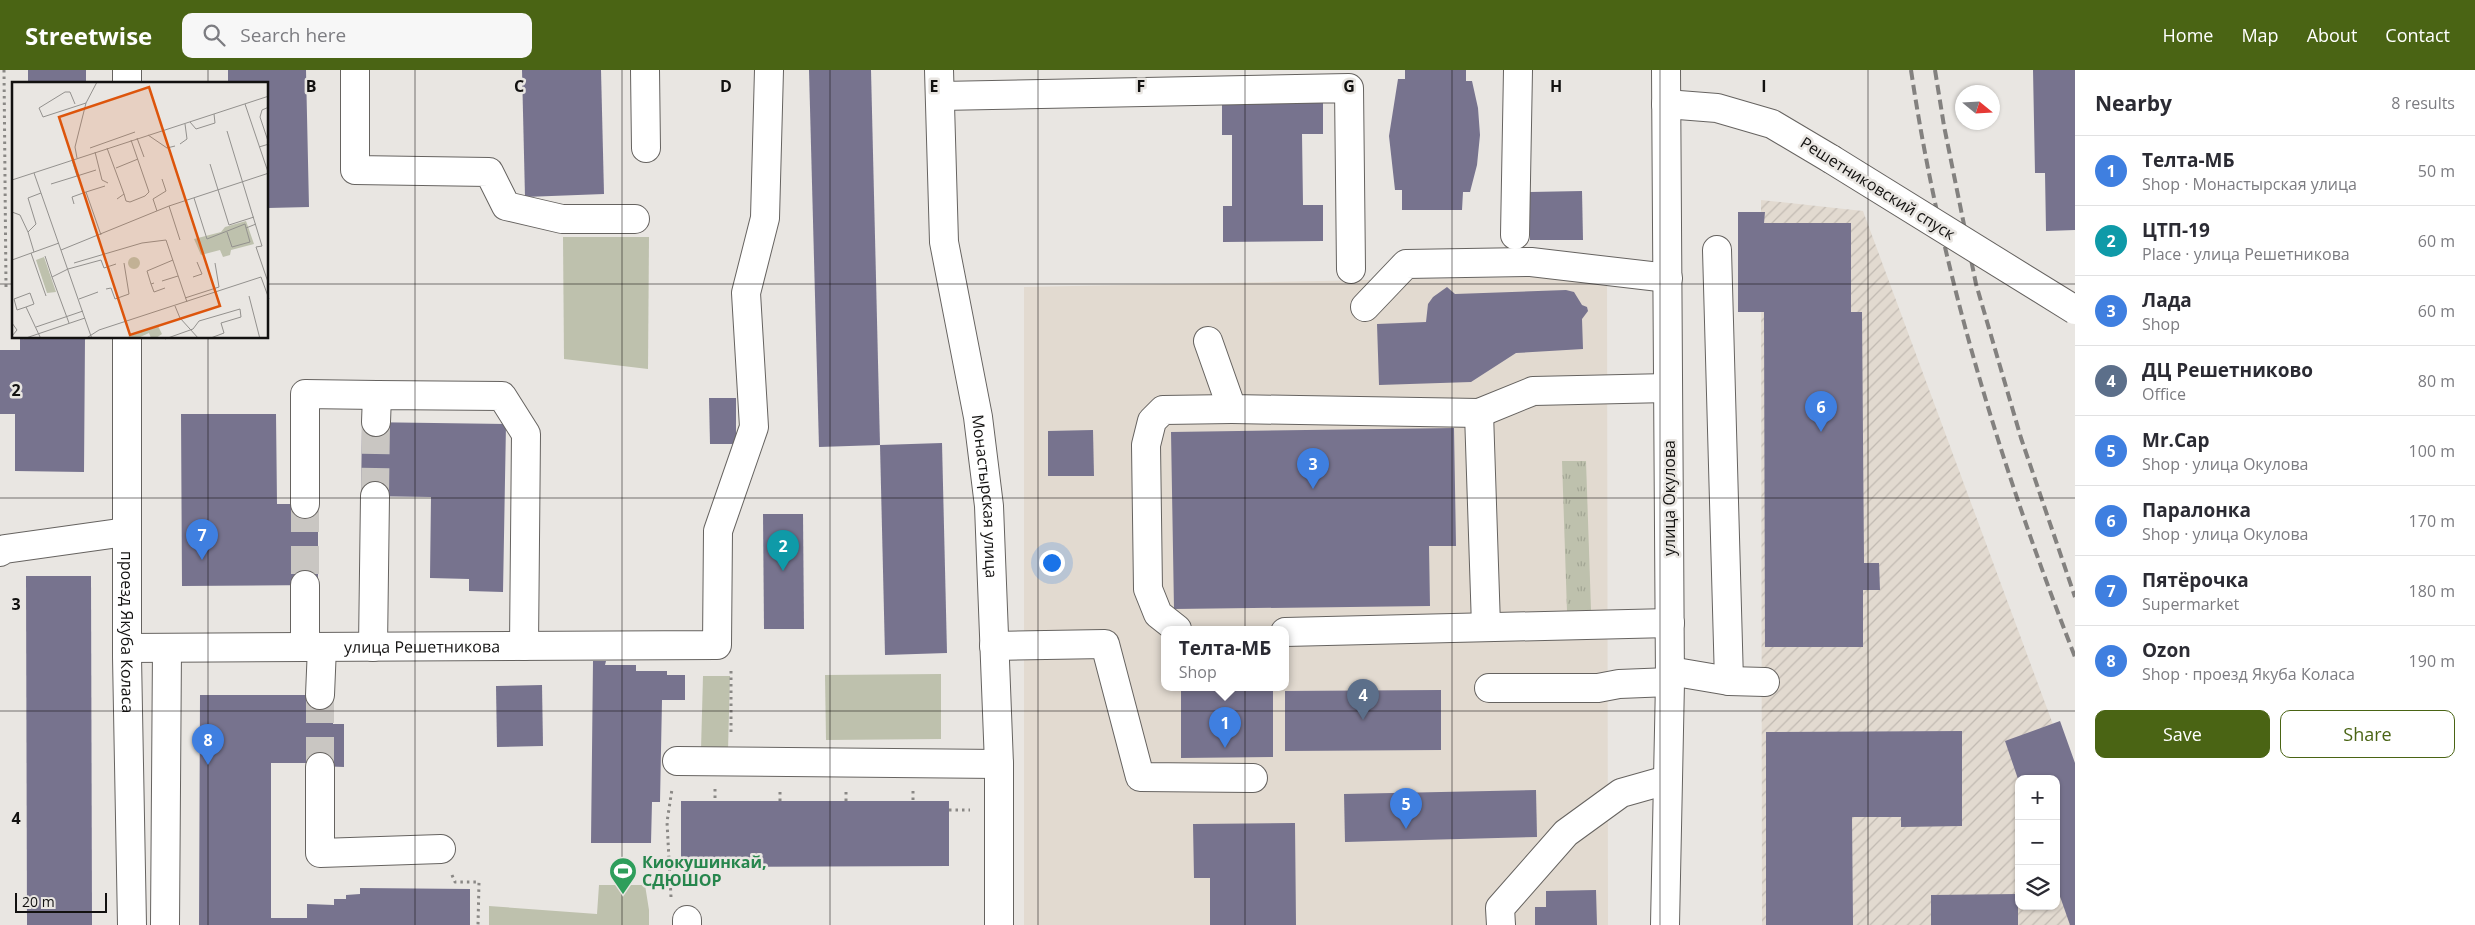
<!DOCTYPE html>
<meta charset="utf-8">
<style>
body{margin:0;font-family:"Open Sans",sans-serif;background:#f7f7f7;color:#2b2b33}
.controls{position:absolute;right:15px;bottom:15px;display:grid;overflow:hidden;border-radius:10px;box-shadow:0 1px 4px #0004}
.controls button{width:45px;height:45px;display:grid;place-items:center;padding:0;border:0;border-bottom:1px solid #e1e1e2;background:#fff;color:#2b2b33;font:25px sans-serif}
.compass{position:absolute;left:1955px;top:15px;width:45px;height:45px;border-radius:50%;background:#fff;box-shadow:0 1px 4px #0004;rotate:108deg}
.scale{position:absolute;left:15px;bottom:12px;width:92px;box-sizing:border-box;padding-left:5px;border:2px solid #121110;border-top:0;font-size:14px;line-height:18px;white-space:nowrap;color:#121110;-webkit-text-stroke:4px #e9e6e2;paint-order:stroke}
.you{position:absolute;left:1051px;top:492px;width:18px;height:18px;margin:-12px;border:4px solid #fff;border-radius:50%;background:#1a73e8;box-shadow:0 0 0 8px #1a73e833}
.badge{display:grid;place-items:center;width:32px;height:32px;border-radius:50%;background:#4a6414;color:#fff;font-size:16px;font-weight:700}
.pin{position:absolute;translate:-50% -41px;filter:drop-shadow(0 1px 2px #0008)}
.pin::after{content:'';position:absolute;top:26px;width:18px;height:15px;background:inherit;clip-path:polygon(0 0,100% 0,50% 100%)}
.popup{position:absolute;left:1161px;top:556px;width:128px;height:65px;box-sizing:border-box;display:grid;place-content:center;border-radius:10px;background:#fff;filter:drop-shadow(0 1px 4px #0005);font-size:16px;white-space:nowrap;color:#7c7c81}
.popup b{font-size:19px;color:#2b2b33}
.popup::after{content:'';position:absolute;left:50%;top:100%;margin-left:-10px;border:10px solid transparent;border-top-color:#fff}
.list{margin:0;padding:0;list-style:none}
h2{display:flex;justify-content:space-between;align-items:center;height:65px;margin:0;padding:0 20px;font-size:21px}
h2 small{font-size:16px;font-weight:400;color:#7c7c81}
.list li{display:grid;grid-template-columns:32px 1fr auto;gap:15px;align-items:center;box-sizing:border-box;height:70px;padding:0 20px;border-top:1px solid #e1e1e2}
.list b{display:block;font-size:19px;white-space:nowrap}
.list p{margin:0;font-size:16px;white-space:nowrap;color:#7c7c81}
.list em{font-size:16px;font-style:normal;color:#7c7c81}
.actions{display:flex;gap:10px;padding:15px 20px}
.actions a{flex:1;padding:11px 0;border:1px solid #4a6414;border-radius:10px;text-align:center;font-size:18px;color:#4a6414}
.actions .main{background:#4a6414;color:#fff}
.icon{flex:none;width:28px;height:28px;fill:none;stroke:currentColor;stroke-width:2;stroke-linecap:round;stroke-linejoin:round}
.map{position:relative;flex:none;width:2075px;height:855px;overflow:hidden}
header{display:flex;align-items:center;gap:30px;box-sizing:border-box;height:70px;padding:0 25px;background:#4a6414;color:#fff}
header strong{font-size:24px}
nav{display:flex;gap:28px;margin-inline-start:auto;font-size:18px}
.search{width:350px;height:45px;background:#f7f7f7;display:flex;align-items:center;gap:12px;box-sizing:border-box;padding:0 18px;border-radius:10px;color:#7c7c81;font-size:19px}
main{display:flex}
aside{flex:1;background:#fff}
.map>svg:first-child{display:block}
.built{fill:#e2dad0;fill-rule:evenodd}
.industrial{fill:url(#industrial-furrows);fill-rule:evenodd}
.grass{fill:url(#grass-tufts)}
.park{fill:#bec1ad}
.building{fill:#77738e}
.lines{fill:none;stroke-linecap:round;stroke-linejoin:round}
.minor-tunnel{stroke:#c9c6c2;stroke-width:28;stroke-dasharray:28 14;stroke-linecap:butt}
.minor-casing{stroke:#666360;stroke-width:30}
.major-casing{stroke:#666360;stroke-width:30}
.path{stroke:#8a8885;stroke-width:3;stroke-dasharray:2.5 4;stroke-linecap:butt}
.minor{stroke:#fff;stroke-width:28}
.major{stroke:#fff;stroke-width:28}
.rail{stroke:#83817f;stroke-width:4;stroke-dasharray:10 5;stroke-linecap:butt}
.minor-bridge-casing{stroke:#666360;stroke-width:30;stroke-linecap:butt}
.minor-bridge{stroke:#fff;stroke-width:28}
.grid{fill:none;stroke:#121110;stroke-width:1;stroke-opacity:0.55}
.labels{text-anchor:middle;stroke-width:5;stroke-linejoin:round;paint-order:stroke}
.street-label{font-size:16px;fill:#121110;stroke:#e9e6e2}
.leisure-label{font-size:16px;font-weight:bold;fill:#27864d;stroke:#e9e6e2;text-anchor:start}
.inset-road{fill:none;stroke:#93918e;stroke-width:1}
.view{fill:#dd550c;fill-opacity:0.15;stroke:#dd550c;stroke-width:2.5}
.inset-edge{fill:none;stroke:#121110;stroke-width:2.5}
.grid-label{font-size:16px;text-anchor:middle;font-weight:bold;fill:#121110;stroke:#e9e6e2;stroke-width:5;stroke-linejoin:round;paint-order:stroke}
</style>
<header>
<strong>Streetwise</strong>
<div class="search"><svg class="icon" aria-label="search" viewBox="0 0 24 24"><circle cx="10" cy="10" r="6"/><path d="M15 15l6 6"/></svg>Search here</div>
<nav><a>Home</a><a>Map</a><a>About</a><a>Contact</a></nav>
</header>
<main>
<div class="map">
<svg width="2075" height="855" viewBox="0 0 2075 855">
<defs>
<pattern id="industrial-furrows" width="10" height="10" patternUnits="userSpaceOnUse" patternTransform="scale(1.25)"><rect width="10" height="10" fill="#e2dad0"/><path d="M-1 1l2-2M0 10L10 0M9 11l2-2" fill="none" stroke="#c1bab2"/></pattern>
<pattern id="grass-tufts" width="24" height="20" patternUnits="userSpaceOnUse" patternTransform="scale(1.25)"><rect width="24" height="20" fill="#bec1ad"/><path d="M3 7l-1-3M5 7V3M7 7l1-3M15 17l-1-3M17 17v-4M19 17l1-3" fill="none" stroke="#a2a594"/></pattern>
</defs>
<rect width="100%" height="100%" fill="#e9e6e2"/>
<path class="built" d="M1607 205 1608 855H1024V217ZM1165 559H1285V617H1165Z"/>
<path class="industrial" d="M1761 130 1863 141 2075 714V855H1762ZM2019 709H2056V836H2019Z"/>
<polygon class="grass" points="1562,391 1586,391 1591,540 1567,541"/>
<g class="park">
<polygon points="563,167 649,167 648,299 564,289"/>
<polygon points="941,604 941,669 826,670 825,605"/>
<polygon points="703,606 730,606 728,680 701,680"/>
<polygon points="599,815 645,815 649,840 649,855 489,855 489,836 597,844"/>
</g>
<g class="building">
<rect x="28" y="0" width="58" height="14"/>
<polygon points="228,0 306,0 309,137 268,138 268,14 228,14"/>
<polygon points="522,0 601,0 604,124 525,127"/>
<polygon points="809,0 871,0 880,375 819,377"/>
<polygon points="1405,0 1466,0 1466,11 1472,11 1478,38 1480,65 1477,95 1470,122 1463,122 1462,140 1402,140 1402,120 1395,120 1389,66 1398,9 1405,9"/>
<polygon points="2033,0 2075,0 2075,160 2046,161 2045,103 2035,103"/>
<polygon points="1323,28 1323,64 1302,64 1303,135 1323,135 1323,171 1223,172 1223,136 1232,136 1232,65 1222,65 1222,29"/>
<polygon points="1582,121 1583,170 1530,170 1530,122"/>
<polygon points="1738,142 1765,142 1764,153 1851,153 1851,242 1862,242 1864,493 1879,493 1880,520 1863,520 1863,577 1765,577 1764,242 1738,242"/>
<polygon points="1447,217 1455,224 1566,220 1574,222 1582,235 1587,237 1588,241 1582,249 1583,279 1516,283 1471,312 1379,315 1377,254 1426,252 1428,234 1433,227"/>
<polygon points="20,268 85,268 84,402 15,401 15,344 0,344 0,280 20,280"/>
<polygon points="709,328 736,328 736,374 710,374"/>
<polygon points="181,344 276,344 277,434 318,434 318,515 182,516"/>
<polygon points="362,352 506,354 503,522 469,521 469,509 430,508 431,427 361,426"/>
<polygon points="1454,358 1456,476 1429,476 1430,536 1174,539 1171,362"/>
<polygon points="1093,360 1094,406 1048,406 1048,361"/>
<polygon points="942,373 947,583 885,585 880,375"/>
<polygon points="763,444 803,444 804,559 764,559"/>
<polygon points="26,506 91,506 92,855 27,855"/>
<polygon points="593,591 606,591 605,595 636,595 636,601 667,601 667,605 685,605 685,630 662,630 660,732 652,732 651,773 591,773"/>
<polygon points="542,615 543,676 497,677 496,616"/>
<polygon points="1181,617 1273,617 1273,687 1181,688"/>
<polygon points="1441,620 1441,680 1285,681 1285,621"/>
<polygon points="200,625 333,625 333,654 344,654 344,697 318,696 318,693 271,693 271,848 307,848 307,834 334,835 334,829 346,829 346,825 360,824 360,818 470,819 470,855 199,855"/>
<polygon points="2060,651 2075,693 2075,855 2070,855 2056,815 2056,709 2018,709 2005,671"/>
<polygon points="1962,661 1962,756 1901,757 1901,747 1852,747 1853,855 1766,855 1766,662"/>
<polygon points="1536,720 1537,767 1345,772 1344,724"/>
<polygon points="681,731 949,731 949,796 681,797"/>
<polygon points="1295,753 1296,855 1210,855 1210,808 1194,808 1193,754"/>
<polygon points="1596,820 1597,855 1535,855 1535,837 1546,837 1546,821"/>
<polygon points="2018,824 2018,855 1931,855 1931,825"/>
</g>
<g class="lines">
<g class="minor-tunnel">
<polyline points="375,426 376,352"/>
<polyline points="305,434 305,515"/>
<polyline points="320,625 320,697"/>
</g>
<g class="minor-casing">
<g id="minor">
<polyline points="355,0 355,100 489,102 506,136 562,149 635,149"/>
<polyline points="645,0 646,78"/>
<path id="s1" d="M939 0 944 172 978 347 989 436 999 694V855"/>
<polyline points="127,14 127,0"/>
<polyline points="940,26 1349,18 1351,199"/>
<polyline points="1666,34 1717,38 1772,54 1831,89"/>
<polyline points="1515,165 1518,0"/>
<polyline points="1717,180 1729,611"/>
<polyline points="1365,237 1406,194 1531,192 1668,208"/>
<path id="s2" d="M127 268V587L132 855"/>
<polyline points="1208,271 1232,339 1479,343 1533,321 1668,318"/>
<polyline points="1479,343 1486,556"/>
<polyline points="376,352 377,325 502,326 526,364 524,576"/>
<polyline points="305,434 305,324 377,325"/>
<polyline points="0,482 5,479 126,462"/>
<polyline points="1177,559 1158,544 1148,519 1146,375 1152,351 1163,340 1232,339"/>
<polyline points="1285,562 1670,553"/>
<polyline points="994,576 1105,574 1140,707 1253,708"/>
<polyline points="305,577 305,515"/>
<polyline points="373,577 375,426"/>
<path id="s3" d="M127 578 717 575 718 461 754 357 746 223 765 148 769 0"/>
<polyline points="1670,601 1729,611 1765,612"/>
<polyline points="1489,618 1598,618 1619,614 1670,612"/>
<polyline points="320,625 322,577"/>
<polyline points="677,691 999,694"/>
<polyline points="320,697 320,783 441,779"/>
<polyline points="165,855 167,578"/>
<polyline points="687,855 687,850"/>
<polyline points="1501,855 1500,838 1566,763 1621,723 1667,710"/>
</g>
</g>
<g class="major-casing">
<polyline id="major" points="1665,855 1670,612 1666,0"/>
</g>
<g class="path">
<polyline points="4,0 6,217"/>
<polyline points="731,662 731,600"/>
<polyline points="715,719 715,731"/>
<polyline points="913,721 913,731"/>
<polyline points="780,722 780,731"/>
<polyline points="846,722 846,731"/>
<polyline points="949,740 970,740"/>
<polyline points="452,805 455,812 479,812 478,855"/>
<polyline points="671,827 667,752 672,719"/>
</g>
<use href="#minor" class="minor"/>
<use href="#major" class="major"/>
<g class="rail">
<path d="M1911 0C1941 202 2001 397 2075 587"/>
<polyline points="1935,0 1944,56 1976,214 2021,368 2075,527"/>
</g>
<g class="minor-bridge-casing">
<polyline id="minor-bridge" points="1831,89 2075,240"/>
</g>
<use href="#minor-bridge" class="minor-bridge"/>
</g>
<path class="grid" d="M208 0V14M415 0V855M622 0V855M830 0V855M1038 0V855M1245 0V855M1452 0V855M1660 0V855M1868 0V855M0 214H14M268 214H2075M208 268V855M0 428H2075M0 641H2075"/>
<defs>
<g id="stadium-pin" transform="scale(1.4375)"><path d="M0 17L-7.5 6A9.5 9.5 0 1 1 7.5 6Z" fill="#2e9e5b" stroke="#e9e6e2"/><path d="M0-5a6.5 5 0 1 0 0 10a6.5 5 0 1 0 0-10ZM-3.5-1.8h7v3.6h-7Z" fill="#fff"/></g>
</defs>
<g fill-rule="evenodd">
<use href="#stadium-pin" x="623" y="801"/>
</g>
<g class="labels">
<g class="street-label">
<text transform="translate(1878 118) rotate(32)" y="6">Решетниковский спуск</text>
<text dy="6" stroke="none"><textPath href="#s1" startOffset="430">Монастырская улица</textPath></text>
<text transform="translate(1669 428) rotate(-90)" y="6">улица Окулова</text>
<text dy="6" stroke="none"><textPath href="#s2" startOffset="294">проезд Якуба Коласа</textPath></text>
<text dy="6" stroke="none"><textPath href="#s3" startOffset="295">улица Решетникова</textPath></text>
</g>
<g class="leisure-label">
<text x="642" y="798">Киокушинкай,<tspan x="642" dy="18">СДЮШОР</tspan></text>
</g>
</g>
<g transform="translate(12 12)">
<rect width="256" height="256" fill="#e9e6e2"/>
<path d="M146 244 150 252 144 256H139L137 251 126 256 110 257Z" fill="#bec1ad"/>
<path d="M234 139 242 162 219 168 218 173 211 175 208 168 189 173 182 157 209 150 213 145ZM116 181a6 6 0 1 1 12 0a6 6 0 1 1-12 0ZM32 175 44 210 35 211 24 178Z" fill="#bec1ad"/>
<path class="inset-road" d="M63 22 58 10H53L27 26 31 35 74 21M233 22 257 93M178 40 184 47 203 41 202 32M215 49 250 164 244 165 257 203M136 53 155 66 163 64M125 56 132 75M168 62 175 57 173 42M247 65 257 62 248 35 250 28 257 25M78 66 123 50M95 66 112 112 105 117M83 70 90 98 96 101M65 76 63 65 74 21 85 0M60 78 65 94 84 88M198 82 217 143 242 135M104 86 126 77M22 91 80 257M0 98 257 14M39 102 65 94M112 112 114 119 118 120 133 114 137 110 119 58M182 116 195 157 233 142 234 146 244 142M62 122 60 115 74 110M157 124 168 158M145 129 141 117 154 109 150 97M0 130 8 133 16 150M215 150 220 165 238 160 234 146M89 153 74 110 93 104M49 168 157 124 257 91M22 170 16 150 24 142 16 116 29 111M19 171 34 214M33 174 40 195 56 187 89 178 92 186 104 182M0 178 47 161M62 181 130 161 154 158 175 220M40 195 57 241M181 195 190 192 185 180M150 199 166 194M142 201 139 202 135 189 161 178M139 202 142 210 153 206M94 207 99 206 103 217 117 212 112 181M237 214 248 257M173 216 207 205 203 181M67 217 86 210M163 224 168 236 187 257M14 225 5 228 2 217 18 211 22 222 14 225 29 257M0 241 5 248 0 254M24 245 71 229M11 257 73 236M73 257 87 248 249 195 257 217M153 257 181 247 187 239 228 227 229 235 209 241 212 251 196 257"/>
<path class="view" d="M137 5 208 224 118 253 47 35Z"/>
<rect width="256" height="256" class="inset-edge"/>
</g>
<g class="grid-label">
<text x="311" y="22">B</text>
<text x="519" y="22">C</text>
<text x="726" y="22">D</text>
<text x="934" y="22">E</text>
<text x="1141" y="22">F</text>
<text x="1349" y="22">G</text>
<text x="1556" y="22">H</text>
<text x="1764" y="22">I</text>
<text x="16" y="326">2</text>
<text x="16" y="540">3</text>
<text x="16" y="754">4</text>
</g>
</svg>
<div class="controls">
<button>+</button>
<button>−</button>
<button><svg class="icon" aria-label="layers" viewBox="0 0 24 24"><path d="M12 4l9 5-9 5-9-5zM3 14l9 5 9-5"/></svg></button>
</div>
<svg class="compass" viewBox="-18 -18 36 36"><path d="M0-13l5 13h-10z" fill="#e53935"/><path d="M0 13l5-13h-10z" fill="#7c7c81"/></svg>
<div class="scale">20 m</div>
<div class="you"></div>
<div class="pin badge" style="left:1225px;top:678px;background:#3f7fe0">1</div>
<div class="popup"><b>Телта-МБ</b>Shop</div>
<div class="pin badge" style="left:783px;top:501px;background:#0f9aa8">2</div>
<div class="pin badge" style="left:1313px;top:419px;background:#3f7fe0">3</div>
<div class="pin badge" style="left:1363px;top:650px;background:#5c6f8a">4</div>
<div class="pin badge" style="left:1406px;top:759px;background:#3f7fe0">5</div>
<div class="pin badge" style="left:1821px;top:362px;background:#3f7fe0">6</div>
<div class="pin badge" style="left:202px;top:490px;background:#3f7fe0">7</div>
<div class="pin badge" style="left:208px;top:695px;background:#3f7fe0">8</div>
</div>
<aside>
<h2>Nearby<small>8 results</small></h2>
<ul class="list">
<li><span class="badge" style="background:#3f7fe0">1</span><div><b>Телта-МБ</b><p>Shop · Монастырская улица</p></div><em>50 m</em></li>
<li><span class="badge" style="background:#0f9aa8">2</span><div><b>ЦТП-19</b><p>Place · улица Решетникова</p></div><em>60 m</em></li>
<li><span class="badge" style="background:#3f7fe0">3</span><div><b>Лада</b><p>Shop</p></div><em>60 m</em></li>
<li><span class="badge" style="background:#5c6f8a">4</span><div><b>ДЦ Решетниково</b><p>Office</p></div><em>80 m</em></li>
<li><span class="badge" style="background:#3f7fe0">5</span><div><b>Mr.Cap</b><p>Shop · улица Окулова</p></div><em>100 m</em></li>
<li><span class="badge" style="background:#3f7fe0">6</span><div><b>Паралонка</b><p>Shop · улица Окулова</p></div><em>170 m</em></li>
<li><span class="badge" style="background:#3f7fe0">7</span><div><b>Пятёрочка</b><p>Supermarket</p></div><em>180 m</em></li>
<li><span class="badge" style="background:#3f7fe0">8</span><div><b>Ozon</b><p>Shop · проезд Якуба Коласа</p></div><em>190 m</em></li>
</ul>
<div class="actions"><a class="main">Save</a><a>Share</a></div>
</aside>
</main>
